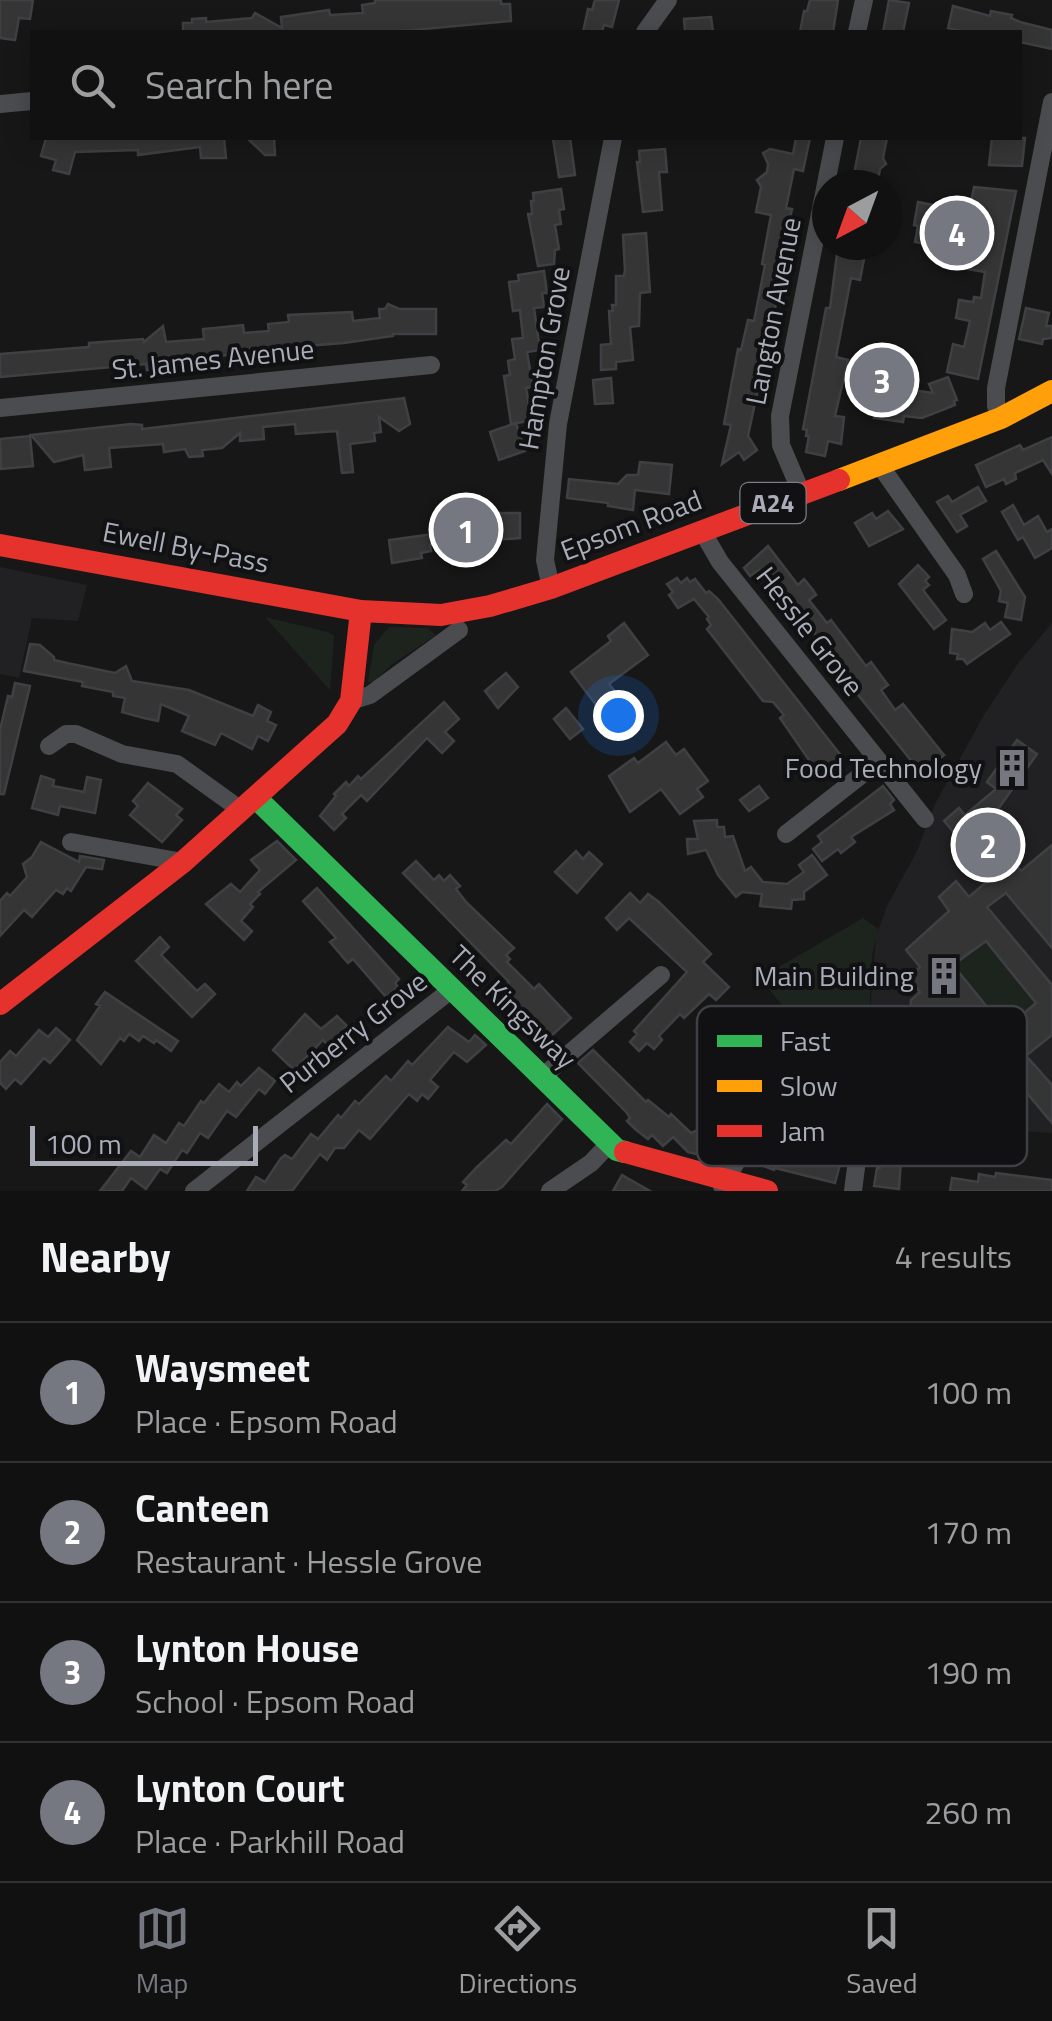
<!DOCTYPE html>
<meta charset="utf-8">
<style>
body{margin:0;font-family:"Titillium Web",sans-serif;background:#1e1f1f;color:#f1f3f6}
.compass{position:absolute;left:812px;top:170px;width:90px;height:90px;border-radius:50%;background:#111;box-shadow:0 5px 25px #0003;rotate:221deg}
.scale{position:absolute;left:30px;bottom:25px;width:228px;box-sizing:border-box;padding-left:10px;border:5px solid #a8adb8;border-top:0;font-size:28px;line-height:35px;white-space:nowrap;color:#a8adb8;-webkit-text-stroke:8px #111113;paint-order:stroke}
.you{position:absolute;left:618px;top:715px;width:35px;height:35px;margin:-25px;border:8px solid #fff;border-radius:50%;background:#1a73e8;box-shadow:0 0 0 15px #1a73e833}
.badge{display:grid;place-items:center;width:65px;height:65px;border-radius:50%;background:#757880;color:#fff;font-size:32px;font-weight:700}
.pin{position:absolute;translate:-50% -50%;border:5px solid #fff;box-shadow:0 2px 10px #0006}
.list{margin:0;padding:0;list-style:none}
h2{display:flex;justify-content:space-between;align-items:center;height:130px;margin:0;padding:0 40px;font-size:42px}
h2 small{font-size:32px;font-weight:400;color:#9c9d9f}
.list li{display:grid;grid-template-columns:65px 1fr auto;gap:30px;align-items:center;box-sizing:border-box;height:140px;padding:0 40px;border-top:2px solid #303131}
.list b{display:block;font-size:38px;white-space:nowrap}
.list p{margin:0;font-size:32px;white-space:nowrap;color:#9c9d9f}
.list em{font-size:32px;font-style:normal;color:#9c9d9f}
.icon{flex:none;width:55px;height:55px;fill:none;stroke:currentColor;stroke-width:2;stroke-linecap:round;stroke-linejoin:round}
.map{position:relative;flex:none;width:1052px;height:1191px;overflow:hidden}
.search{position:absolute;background:#111;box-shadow:0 5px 25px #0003;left:30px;right:30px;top:30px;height:110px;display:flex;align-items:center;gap:25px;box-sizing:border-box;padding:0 35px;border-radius:0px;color:#9c9d9f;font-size:38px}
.sheet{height:690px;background:#111}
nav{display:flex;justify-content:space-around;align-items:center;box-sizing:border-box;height:140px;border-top:2px solid #303131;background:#111;font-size:28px;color:#9c9d9f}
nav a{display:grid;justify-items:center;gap:5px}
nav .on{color:#757880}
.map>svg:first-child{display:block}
.built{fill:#212123}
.green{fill:#1d241e}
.building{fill:#353536;stroke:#3f4043;stroke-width:2.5;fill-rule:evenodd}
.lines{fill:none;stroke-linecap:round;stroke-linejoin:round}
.street{stroke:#4b4c50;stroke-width:18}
.fast{stroke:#30b455;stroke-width:22}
.slow{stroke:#ff9f0a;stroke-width:22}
.jam{stroke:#e5322d;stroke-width:22}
.labels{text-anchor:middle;stroke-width:8;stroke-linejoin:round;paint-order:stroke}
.shield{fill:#111113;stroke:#7b7e86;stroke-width:2.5}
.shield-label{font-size:25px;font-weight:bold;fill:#a8adb8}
.street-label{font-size:28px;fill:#a8adb8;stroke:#111113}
.poi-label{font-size:28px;fill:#a8adb8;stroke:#111113;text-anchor:end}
.key{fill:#111113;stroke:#3e4045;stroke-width:2.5}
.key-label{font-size:28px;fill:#a8adb8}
</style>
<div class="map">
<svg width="1052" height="1191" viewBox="0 0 1052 1191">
<rect width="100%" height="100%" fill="#171717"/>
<g class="built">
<polygon points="0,567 87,585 78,621 32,618 19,678 0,674"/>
<polygon points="1052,623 1052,1133 847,1120 869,1024 876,936 887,906 917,851 935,804 984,715 1019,662"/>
</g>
<g class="green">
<polygon points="265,617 328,632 334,636 330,690"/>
<polygon points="389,627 427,628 436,635 391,665 374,682 368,682 374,645"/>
<polygon points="863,918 878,929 872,955 869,1024 854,1094 760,978"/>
<polygon points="982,937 1041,1008 1032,1015 1027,1010 1017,1019 1010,1034 950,962 962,953 965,956"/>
</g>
<g class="building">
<polygon points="0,0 33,0 30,19 19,18 15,40 0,38"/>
<polygon points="375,0 501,0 501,4 510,4 511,21 391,32 183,32 183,23 192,23 192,19 206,18 206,22 252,18 255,13 282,28 281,17 329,10 330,15 363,13 362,5 375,3"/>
<polygon points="595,0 619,0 612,27 604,25 602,32 583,32 588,9 592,10"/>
<polygon points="810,0 838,0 833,32 800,32 804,11 807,11"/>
<polygon points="889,0 909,3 903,32 883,32"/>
<polygon points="953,6 990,16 991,11 1012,15 1011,18 1020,22 1052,30 1052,49 1020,42 1020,32 966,32 948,28"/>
<polygon points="711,17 713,32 685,32 684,19"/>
<polygon points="46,138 224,138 226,158 201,158 200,147 138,155 138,150 75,152 69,174 53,170 56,160 41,156"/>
<polygon points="247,138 274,138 275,155 265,155"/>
<polygon points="570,138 575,175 559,177 553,139"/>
<polygon points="796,138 810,138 803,171 794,169 786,208 792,209 787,231 791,232 748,436 757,450 744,460 739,452 722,464 731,425 724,424 738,349 741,350 748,320 754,321 765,265 762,264 771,215 756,212 761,187 757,180 767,172 768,164 763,153 770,149 793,154"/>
<polygon points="861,138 887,138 883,158 886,164 880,169 877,185 852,185"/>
<polygon points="992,138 1025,138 1022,166 989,165"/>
<polygon points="665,149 667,172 659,172 662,210 643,212 637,162 640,162 639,151"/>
<polygon points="974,187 1016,191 978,379 947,372 953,344 964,347 970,321 956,318 959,300 973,302 974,297 981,298 985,272 961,268 965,251 915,242 918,226 914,225 918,202 969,212"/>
<polygon points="561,189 564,209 559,210 561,224 555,225 559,249 555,250 554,264 538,266 528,214 532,214 531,201 534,201 533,193"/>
<polygon points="646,233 650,292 640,293 639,326 630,327 633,360 616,362 616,369 601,370 601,345 611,344 609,311 613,311 612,305 616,305 616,276 624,276 625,270 623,235"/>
<polygon points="837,254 864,259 860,280 851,278 836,357 848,360 835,416 844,417 841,444 828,441 825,456 806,452 809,436 806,436 807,430 803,429 826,308 830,308"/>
<polygon points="544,271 547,293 542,293 544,307 534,308 540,350 527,352 533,387 526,388 531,416 529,421 511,424 504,376 510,375 508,361 515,359 512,339 523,338 520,310 513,311 509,282 519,281 518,275"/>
<polygon points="388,304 399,309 436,309 436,334 393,334 393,336 344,343 268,349 220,356 221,358 160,364 161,368 147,370 146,364 0,377 0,354 89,347 89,343 143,339 144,342 163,326 166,342 204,339 203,329 243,325 244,333 269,331 268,324 289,322 288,315 352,312 353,321 380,318 379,309 385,309"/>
<polygon points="1026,308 1049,313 1046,326 1052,326 1052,338 1043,339 1042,344 1019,339"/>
<polygon points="878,350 891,351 888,372 893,372 891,387 933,393 929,384 948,377 957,400 954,401 955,405 922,418 904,416 903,422 874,418 876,410 870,409 870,391"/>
<polygon points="611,378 613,403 595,404 593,380"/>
<polygon points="404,398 410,424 399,431 379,417 381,432 374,433 375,441 350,444 353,472 342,473 337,431 296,434 295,424 263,427 264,439 240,441 240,433 222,448 202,450 203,456 189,457 185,449 164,452 163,444 109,448 111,467 85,470 83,455 54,462 31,435 131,424 142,425 142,429"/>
<polygon points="516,423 525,451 499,460 490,432"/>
<polygon points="30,436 33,466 1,469 0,439"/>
<polygon points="1052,437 1052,474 1043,460 1015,473 1016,479 1006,484 1004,479 986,487 976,465 1020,445 1023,450"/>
<polygon points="640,462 672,465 669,494 635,490 633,510 608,506 608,503 567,498 569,479 618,484 627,475 638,475"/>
<polygon points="978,487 986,501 960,515 967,526 957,532 937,502 948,496 952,502"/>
<polygon points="1013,505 1024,525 1038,516 1047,532 1052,529 1052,548 1035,558 1023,537 1018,540 1002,512"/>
<polygon points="888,511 903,529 869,546 855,523 872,513 876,519"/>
<polygon points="473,513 520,513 520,538 430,545 431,551 421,553 422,558 392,563 389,540 448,532 448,521 473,520"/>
<polygon points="768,546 798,585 804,579 813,590 816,595 809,600 827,623 831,620 866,666 871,662 888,685 881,690 895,710 903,704 944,755 938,760 941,763 935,768 936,770 926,779 829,659 832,657 794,606 786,605 759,570 750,576 744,568"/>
<polygon points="996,551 1025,597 1021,620 1005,617 1008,603 999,601 1001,591 983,559"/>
<polygon points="918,565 929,577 925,581 929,585 923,590 946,620 934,629 899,584"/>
<polygon points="677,578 681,583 687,578 690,582 695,579 706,593 709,591 718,599 843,758 820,776 780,718 784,715 773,702 763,701 707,629 711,625 707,619 709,617 694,599 678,608 669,595 673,592 667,584"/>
<polygon points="1001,622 1010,634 967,664 963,659 957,659 958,654 950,653 952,629 972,632 985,623 990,630"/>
<polygon points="624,623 648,655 609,684 622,700 603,714 571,672 611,641 608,636"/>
<polygon points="30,644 40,645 54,657 54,660 67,663 115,673 126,666 132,681 189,690 253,716 258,705 271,712 267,721 276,725 268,741 258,736 252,749 221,733 215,745 182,731 189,716 161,704 158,721 144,718 122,712 125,698 113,696 113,692 82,686 83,682 24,671"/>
<polygon points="506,673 518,687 498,708 485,691"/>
<polygon points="15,683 30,686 4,794 0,794 0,730 8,696 12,697"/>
<polygon points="444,702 459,719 445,732 454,741 442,753 427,738 367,801 361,795 342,814 346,818 334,830 320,816 336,796 334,794 346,782 349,786 358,776 361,779"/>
<polygon points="566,708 583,729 570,739 554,719"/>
<path d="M1017 740 1037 754 996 812 1019 839 1005 851 1021 871 1052 845V948L1006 893 987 907 1052 985V1035L1027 1055 1015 1040 996 1055 992 1051 961 1076 965 1080 929 1109 925 1104 915 1112 902 1098 911 1000 920 992 913 983 914 973 920 967 906 950 949 911 939 897 956 881 969 897 992 877 944 821 959 808 965 815 996 789 987 782ZM986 941 1036 1003 1005 1029 953 965Z"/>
<polygon points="666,742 676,755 684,749 708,781 697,789 703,797 680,814 661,789 630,812 609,776 634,758 638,763"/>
<polygon points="41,776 54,780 53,786 84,792 87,777 101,780 95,813 60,806 58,815 32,808"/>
<polygon points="148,783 182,809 176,815 182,820 162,842 130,815 138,806 133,801"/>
<polygon points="759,786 768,798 749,811 740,800"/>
<polygon points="883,786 894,800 890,804 894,810 851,837 855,842 841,853 838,849 822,861 813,849 822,842 818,836"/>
<polygon points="717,820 717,827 724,827 725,837 733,836 745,871 751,867 763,882 787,884 804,872 799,865 812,855 827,875 804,892 804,899 792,900 791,909 760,906 762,894 742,892 736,897 718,875 706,850 688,854 687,839 698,839 694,821"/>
<polygon points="277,841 296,860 258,892 260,894 250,904 253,907 241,921 252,931 244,940 206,904 231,884 240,892 260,870 251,860"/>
<polygon points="41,842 79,862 80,856 104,860 102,869 86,867 71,891 67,888 63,894 56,890 32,917 24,910 0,936 0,901 7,893 10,896 27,877 23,864 32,857"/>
<polygon points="576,851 583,859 589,852 602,864 577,893 555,872"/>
<polygon points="416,861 434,880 439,875 444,881 450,875 460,886 456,889 466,902 514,948 506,955 510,959 507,962 534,989 539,984 571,1018 549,1038 503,988 509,982 403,873"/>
<polygon points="317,888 399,979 395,983 398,987 386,997 353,959 348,963 330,942 336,938 303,901"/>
<polygon points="630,893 640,903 648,894 659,902 711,954 703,962 729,987 716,1000 709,994 684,1018 680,1014 659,1036 662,1040 654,1049 647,1043 639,1051 630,1042 637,1034 634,1031 687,972 629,918 617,930 606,918"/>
<polygon points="160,937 169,947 161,955 197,991 205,984 215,994 192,1017 136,961"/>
<polygon points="105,992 178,1041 171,1051 156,1040 154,1043 143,1036 139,1041 129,1034 124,1041 120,1038 101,1064 77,1040 100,1006 96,1004"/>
<polygon points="305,1014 321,1029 337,1016 347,1026 328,1045 323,1040 294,1070 273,1050"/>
<polygon points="448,1027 469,1042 475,1035 486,1045 467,1062 454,1052 430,1080 438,1087 428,1099 422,1094 417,1101 409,1094 370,1139 359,1130 344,1148 335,1148 327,1160 320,1154 292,1191 247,1191 256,1177 265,1182 281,1158 285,1155 292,1159 311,1134 318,1139 338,1115 341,1118 355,1101 359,1104 386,1076 391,1081 408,1061 412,1065"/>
<polygon points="56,1028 70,1040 50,1063 44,1058 21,1084 15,1079 6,1089 0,1083 0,1062 10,1051 16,1056 39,1030 48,1037"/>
<polygon points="593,1050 646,1102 648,1100 669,1117 671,1114 691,1133 700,1129 709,1142 725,1146 722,1160 688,1152 673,1137 663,1146 652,1135 648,1139 635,1129 627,1121 630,1118 627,1113 578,1063"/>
<polygon points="1029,1059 1052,1085 1052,1123 1011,1074"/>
<polygon points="259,1068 275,1081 265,1094 259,1089 236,1117 227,1111 208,1138 200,1133 187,1153 182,1150 167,1173 160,1169 146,1189 131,1178 122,1191 100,1191 131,1151 140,1157 154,1135 166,1143 179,1123 184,1126 201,1101 204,1103 219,1084 229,1092 237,1082 241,1086"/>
<polygon points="547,1104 562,1119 502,1187 495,1191 462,1191 467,1185 463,1182 476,1168 506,1140 511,1144"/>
<polygon points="883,1129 903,1130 899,1189 874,1186 877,1168 880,1168"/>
<polygon points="769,1131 817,1149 818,1146 843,1153 835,1183 775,1168 774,1170 751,1161"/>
<polygon points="996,1173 1052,1180 1052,1191 950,1191 952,1178 978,1182 979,1174 995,1177"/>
<polygon points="622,1175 650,1191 613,1191"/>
</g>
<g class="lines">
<g class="street">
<polyline points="645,32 668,0"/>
<polyline points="857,32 864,0"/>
<polyline points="0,104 32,101"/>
<polyline points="0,408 431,365"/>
<polyline points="1001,418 996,406 996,388 1052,102"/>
<polyline points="879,464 957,575 964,594"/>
<polyline points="801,492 781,445 780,416 835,138"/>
<polyline points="702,531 720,562 925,819"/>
<polyline points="551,588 545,560 558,424 613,138"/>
<polyline points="351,701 370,695 459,630"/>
<polyline points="49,746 66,734 76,734 122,754 177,764 241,810"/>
<polyline points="786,834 878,762"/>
<polyline points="71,842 183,862"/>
<polyline points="542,1077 661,975"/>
<polyline points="722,1186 766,1112 803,1060"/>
<polyline points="194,1191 451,990"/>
<polyline points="550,1191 591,1163 609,1144"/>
<polyline points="853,1191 862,1121 875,1108"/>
</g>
<polyline class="fast" points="256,798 617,1150 625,1152"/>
<polyline class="slow" points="839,480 1001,418 1052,391"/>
<g class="jam">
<polyline points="0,545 361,611 441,615 490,606 551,588 839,480"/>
<polyline points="0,1004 183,862 337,724 351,701 361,611"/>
<polyline points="625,1152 767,1191"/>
</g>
</g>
<defs>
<g id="building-bare" transform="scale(3)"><path d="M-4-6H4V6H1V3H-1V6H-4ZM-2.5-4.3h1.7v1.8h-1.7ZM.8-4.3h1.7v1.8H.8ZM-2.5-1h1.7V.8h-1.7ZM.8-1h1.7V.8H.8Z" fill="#757880" stroke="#111113" stroke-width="2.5" paint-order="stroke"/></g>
</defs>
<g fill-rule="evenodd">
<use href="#building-bare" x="1012" y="768"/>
<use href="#building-bare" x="944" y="976"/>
</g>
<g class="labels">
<rect class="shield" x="740.5" y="483" width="65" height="40" rx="8"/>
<g class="shield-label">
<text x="773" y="512">A24</text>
</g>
<g class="street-label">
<text transform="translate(773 311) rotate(-79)" y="10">Langton Avenue</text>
<text transform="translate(544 358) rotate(-80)" y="10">Hampton Grove</text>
<text transform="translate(213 359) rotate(-6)" y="10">St. James Avenue</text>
<text transform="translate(631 525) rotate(-21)" y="10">Epsom Road</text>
<text transform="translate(186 547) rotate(11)" y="10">Ewell By-Pass</text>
<text transform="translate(810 631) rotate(52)" y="10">Hessle Grove</text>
<text transform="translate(513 1007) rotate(44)" y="10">The Kingsway</text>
<text transform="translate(353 1032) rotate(-38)" y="10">Purberry Grove</text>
</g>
<g class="poi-label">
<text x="982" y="778">Food Technology</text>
<text x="914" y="986">Main Building</text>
</g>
</g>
<rect x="697" y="1006" width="330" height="160" rx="15" class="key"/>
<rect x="717" y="1035" width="45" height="12" fill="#30b455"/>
<rect x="717" y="1080" width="45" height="12" fill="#ff9f0a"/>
<rect x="717" y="1125" width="45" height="12" fill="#e5322d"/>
<g class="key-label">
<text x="780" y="1051">Fast</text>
<text x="780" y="1096">Slow</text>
<text x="780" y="1141">Jam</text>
</g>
</svg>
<svg class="compass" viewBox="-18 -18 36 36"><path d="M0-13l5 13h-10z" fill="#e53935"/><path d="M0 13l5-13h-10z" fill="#9c9d9f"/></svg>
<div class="scale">100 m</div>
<div class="you"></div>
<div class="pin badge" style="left:466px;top:530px">1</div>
<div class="pin badge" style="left:988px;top:845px">2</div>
<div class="pin badge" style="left:882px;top:380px">3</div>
<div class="pin badge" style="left:957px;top:233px">4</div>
<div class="search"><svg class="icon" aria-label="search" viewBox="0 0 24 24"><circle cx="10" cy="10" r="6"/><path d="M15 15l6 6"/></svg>Search here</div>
</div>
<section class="sheet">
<h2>Nearby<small>4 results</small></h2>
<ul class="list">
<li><span class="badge">1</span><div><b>Waysmeet</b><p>Place · Epsom Road</p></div><em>100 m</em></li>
<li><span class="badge">2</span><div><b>Canteen</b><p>Restaurant · Hessle Grove</p></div><em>170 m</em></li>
<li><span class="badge">3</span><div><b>Lynton House</b><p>School · Epsom Road</p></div><em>190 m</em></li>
<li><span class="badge">4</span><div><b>Lynton Court</b><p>Place · Parkhill Road</p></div><em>260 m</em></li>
</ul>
</section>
<nav>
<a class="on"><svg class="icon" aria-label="map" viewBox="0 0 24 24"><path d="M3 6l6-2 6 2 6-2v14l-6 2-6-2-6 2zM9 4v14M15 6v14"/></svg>Map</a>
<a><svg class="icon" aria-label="directions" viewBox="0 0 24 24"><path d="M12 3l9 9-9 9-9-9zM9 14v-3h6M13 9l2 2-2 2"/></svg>Directions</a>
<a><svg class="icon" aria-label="saved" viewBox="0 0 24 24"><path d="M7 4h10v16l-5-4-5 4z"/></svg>Saved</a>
</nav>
